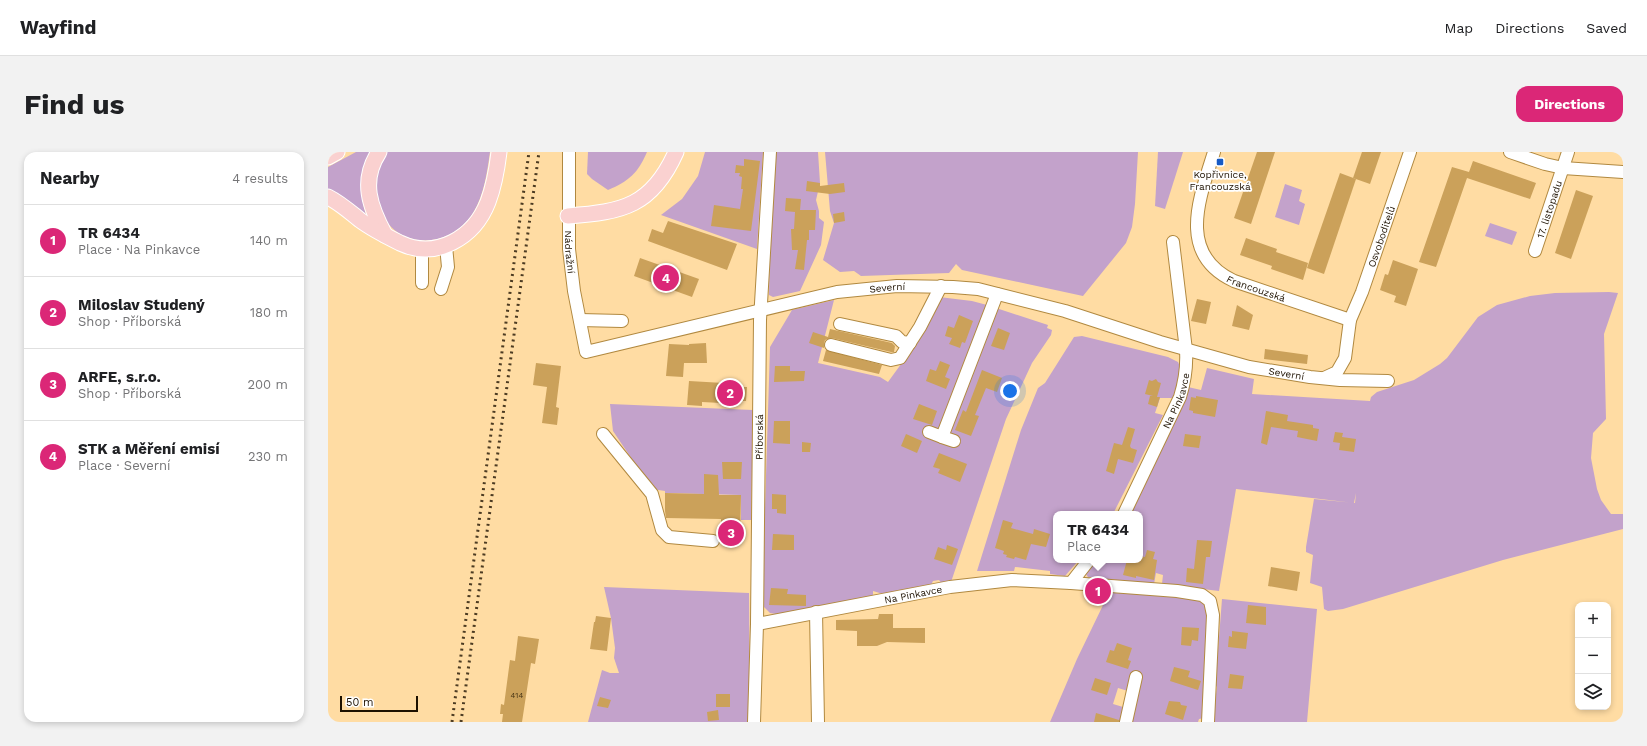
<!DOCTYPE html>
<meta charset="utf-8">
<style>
body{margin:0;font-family:"Work Sans",sans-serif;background:#f2f2f2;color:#202124}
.controls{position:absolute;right:12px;bottom:12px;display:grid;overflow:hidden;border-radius:8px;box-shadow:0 2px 6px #0003}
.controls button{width:36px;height:36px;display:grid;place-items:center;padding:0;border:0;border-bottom:1px solid #e0e0e0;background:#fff;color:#202124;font:20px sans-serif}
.scale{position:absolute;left:12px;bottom:10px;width:78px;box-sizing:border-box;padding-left:4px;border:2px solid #1d1100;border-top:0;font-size:11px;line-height:14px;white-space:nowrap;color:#1d1100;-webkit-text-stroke:3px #fff;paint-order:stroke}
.you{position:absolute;left:682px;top:239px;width:14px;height:14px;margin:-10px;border:3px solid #fff;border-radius:50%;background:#1a73e8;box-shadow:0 0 0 6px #1a73e833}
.badge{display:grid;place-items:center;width:26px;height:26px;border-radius:50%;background:#db2777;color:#fff;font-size:13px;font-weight:700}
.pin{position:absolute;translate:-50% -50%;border:2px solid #fff;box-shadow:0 1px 4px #0006}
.popup{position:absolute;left:725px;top:359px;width:90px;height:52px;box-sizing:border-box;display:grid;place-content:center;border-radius:8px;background:#fff;filter:drop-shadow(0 1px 3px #0005);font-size:13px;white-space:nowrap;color:#757577}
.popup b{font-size:15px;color:#202124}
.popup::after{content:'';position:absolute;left:50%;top:100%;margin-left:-8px;border:8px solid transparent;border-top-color:#fff}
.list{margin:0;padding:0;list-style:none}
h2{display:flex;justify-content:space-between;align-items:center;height:52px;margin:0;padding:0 16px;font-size:17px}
h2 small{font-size:13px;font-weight:400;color:#757577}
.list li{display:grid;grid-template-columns:26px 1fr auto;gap:12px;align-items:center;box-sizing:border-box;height:72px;padding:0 16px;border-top:1px solid #e0e0e0}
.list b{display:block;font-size:15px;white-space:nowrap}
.list p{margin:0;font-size:13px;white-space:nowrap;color:#757577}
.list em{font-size:13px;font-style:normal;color:#757577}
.icon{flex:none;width:22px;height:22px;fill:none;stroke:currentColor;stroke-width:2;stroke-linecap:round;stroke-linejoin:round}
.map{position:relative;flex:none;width:1295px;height:570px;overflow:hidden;border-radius:12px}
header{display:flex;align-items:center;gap:24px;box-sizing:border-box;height:56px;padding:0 20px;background:#fff;border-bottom:1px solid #e0e0e0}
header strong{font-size:19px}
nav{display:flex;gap:22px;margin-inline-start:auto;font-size:14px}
.intro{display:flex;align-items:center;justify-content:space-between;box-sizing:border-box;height:96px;padding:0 24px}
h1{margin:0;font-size:28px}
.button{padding:10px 18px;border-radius:12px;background:#db2777;color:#fff;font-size:14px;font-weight:700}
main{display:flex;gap:24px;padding:0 24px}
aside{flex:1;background:#fff;border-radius:12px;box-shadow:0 2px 6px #0003}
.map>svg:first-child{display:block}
.green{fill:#c3a2cb}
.building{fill:#cba15a}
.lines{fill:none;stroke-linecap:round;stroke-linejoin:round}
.minor-casing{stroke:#b18940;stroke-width:14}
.major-casing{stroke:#fff;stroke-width:17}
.minor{stroke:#fff;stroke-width:12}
.major{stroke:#fad1d0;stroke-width:15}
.rail{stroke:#4c3b22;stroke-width:3;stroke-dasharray:2 4;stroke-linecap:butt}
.poi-dot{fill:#165ac5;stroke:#fff;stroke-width:1.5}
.labels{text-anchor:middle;stroke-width:3.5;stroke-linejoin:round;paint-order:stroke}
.number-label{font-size:8px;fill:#483516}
.poi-label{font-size:10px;fill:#1d1100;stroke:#fff}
.street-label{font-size:10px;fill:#1d1100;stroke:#fff}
</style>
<header>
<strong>Wayfind</strong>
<nav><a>Map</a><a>Directions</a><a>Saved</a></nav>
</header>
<div class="intro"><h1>Find us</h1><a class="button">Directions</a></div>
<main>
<aside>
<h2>Nearby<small>4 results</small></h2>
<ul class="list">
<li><span class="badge">1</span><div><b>TR 6434</b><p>Place · Na Pinkavce</p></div><em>140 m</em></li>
<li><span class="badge">2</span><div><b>Miloslav Studený</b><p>Shop · Příborská</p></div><em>180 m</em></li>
<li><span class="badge">3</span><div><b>ARFE, s.r.o.</b><p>Shop · Příborská</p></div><em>200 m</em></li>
<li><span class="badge">4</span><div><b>STK a Měření emisí</b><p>Place · Severní</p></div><em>230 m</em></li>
</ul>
</aside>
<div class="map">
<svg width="1295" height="570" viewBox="0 0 1295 570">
<rect width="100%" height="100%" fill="#ffdca3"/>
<g class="green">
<path d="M28 0H42C32 20 31 41 38 63L34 62 0 39V15Z"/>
<path d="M58 0H162C159 21 156 43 145 61 122 98 66 99 51 55 50 51 47 47 47 43 45 28 51 14 58 0Z"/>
<path d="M260 0H319C310 21 301 29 280 38L264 27 259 22Z"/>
<polygon points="377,0 435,0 429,97 333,63 354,47 370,24"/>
<polygon points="447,0 490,0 492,31 488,48 491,59 491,66 496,70 493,93 472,139 445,145 441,143 442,93"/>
<polygon points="497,0 810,0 807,52 804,75 798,91 755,144 634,118 628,112 621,121 533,124 526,119 512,120 495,108 506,71 502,59"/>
<polygon points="830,0 855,0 837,57 827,54"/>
<polygon points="957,32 974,38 971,49 977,52 971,73 947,65"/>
<polygon points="1162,71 1189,80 1184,93 1157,84"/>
<polygon points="1281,140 1290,141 1276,182 1278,267 1265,281 1263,306 1269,337 1273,348 1283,362 1295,362 1295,377 1175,408 1015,457 1000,459 996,457 994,435 982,431 985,403 978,400 978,395 986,347 1027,351 1028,341 1026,351 908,337 891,439 834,432 835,423 828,421 826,432 760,425 757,421 767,408 812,408 812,362 798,362 860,235 873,238 879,216 926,227 924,242 1042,249 1043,245 1049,240 1086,228 1112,212 1119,206 1150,165 1169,153 1202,144 1227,141"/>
<polygon points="611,145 644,149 659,153 619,283 668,156 720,173 719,176 724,178 723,183 704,211 678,267 623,430 614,432 611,428 605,429 603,433 555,442 545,439 545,446 448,462 442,461 434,453 442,195 464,158 506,148 490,211 552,225 560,230 592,186"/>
<polygon points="754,184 840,205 850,210 853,217 847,246 832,246 827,261 835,263 785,362 728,362 728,408 751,408 737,424 722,422 722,419 687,415 686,419 649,419 693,278 710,236 717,231 746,185"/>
<polygon points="282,252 425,258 423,368 413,368 413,343 337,341 337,339 324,337 285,279"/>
<polygon points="276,435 421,441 422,570 260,570 274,518 282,521 291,521 286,506 287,496 283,466"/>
<polygon points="773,436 873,448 879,456 876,566 871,567 870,570 802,570 800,539 790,536 785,552 795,555 793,570 722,570 749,507 778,447 774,444"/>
<polygon points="894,447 989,457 979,570 885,570 887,565 886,556 889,535 887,532 888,499 890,499"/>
</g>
<g class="building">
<polygon points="929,0 947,0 923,72 906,66"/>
<polygon points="1034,0 1053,0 1042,32 1025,26"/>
<polygon points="416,7 432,9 423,79 383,74 386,53 412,57 415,37 413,37 414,25 411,24 412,21 407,21 408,13 416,14"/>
<polygon points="1145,9 1208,31 1202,47 1139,26 1108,115 1091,110 1124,15 1141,20"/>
<polygon points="1012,21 1028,27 996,122 979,116"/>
<polygon points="479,29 492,31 492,34 516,31 517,40 502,42 478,39"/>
<polygon points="1248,38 1265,44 1243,107 1227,101"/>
<polygon points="458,46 473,47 472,58 488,58 487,78 481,78 481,88 479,88 476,118 467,117 470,98 464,98 463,77 466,77 467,60 457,59"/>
<polygon points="516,60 517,69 506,71 505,62"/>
<polygon points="340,69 409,92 399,118 320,89 324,77 335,81"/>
<polygon points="918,86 949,97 948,100 980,111 975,128 943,117 944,114 912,103"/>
<polygon points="312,106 371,127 364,145 306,124"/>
<polygon points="1065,108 1090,117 1078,154 1066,150 1068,144 1052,138 1057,122 1060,123"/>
<polygon points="869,147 883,150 878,172 863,169"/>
<polygon points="909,153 925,163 921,178 904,174"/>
<polygon points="631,163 645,169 637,191 634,190 632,196 621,192 624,186 617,184 620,174 626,176"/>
<polygon points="670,176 682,181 676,198 663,194"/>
<polygon points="502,177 564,191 567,194 566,200 563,200 504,186 497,188 496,192 496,196 481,191 485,180 500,185"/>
<polygon points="378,191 379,211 356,211 355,225 338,224 341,192 361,193 361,192"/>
<polygon points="937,197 980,203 979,212 936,207"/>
<polygon points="498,198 554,213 551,222 495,209"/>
<polygon points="612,209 622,213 617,225 622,227 618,237 598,229 602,217 608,219"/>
<polygon points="208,211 233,214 228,255 231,256 229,273 214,271 219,235 205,233"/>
<polygon points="447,214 462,214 462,219 477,219 476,229 446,230"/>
<polygon points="654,218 674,226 669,240 658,236 647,263 651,264 643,284 627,278 635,258 638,260"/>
<polygon points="828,227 830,230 833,231 829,245 832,245 829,255 820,252 822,244 825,244 817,242 821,228 824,229"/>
<polygon points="361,229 413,232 413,235 419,235 418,249 412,249 412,252 374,250 374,254 359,253"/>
<polygon points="868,244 890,248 887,265 865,261 865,259 861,258 863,245 868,246"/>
<polygon points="591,252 609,259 604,273 585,267"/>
<polygon points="938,259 960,263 959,269 985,273 985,276 991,277 989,289 969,285 970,279 943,275 939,293 933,291"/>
<polygon points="446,269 462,269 462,292 445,291"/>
<polygon points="800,275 807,277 802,294 803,296 809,298 805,311 790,307 786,322 778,319 786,291 794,293"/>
<polygon points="1007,280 1015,281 1014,285 1028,287 1026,300 1011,298 1012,291 1005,290"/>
<polygon points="578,282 594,289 589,301 573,294"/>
<polygon points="857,282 873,284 871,296 855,294"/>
<polygon points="474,290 483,291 482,300 474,300"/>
<polygon points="611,301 639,312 632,330 610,321 612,317 605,315"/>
<polygon points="394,310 414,310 413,327 395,327"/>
<polygon points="376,322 390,323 391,343 413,343 412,390 393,390 393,367 338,366 337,359 337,341 376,342"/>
<polygon points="444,342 458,343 458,362 449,361 449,357 444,357"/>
<polygon points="675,368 685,371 683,376 705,382 706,377 722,382 718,395 703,392 698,408 687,405 686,407 678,405 679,403 675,402 676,399 667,396"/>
<polygon points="445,382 466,383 466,398 444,398"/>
<polygon points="869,388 884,389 882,405 878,405 875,432 858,430 859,416 866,417"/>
<polygon points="619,393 630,397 624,413 606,407 610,395 618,398"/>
<polygon points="819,398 827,400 825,407 829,408 826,428 808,424 808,426 795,423 799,408 812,408 812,404 817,405"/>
<polygon points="943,415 972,420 969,439 940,434"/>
<polygon points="443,436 460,437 459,442 478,443 478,454 441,453"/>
<polygon points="920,453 938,455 938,473 918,471"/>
<polygon points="551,462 565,462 565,476 597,476 597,491 559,490 549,494 529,494 529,479 508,478 508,468 550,467"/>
<polygon points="268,464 283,466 279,499 262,497 266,470 267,470"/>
<polygon points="854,475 871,476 870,489 864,488 863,494 853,493"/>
<polygon points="904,479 920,481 918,497 900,495 901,484 904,485"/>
<polygon points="190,484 211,487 207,512 203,511 194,570 174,570 175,562 172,562 173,552 176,553 182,508 187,509"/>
<polygon points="789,491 804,496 800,508 803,509 800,517 778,510 782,498 786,499"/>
<polygon points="846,515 862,519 860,525 873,529 870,538 842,529"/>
<polygon points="902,522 916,524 914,537 900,536"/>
<polygon points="767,526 783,531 779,543 763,538"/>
<rect x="388" y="542" width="14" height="13"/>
<polygon points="272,545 283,548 280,556 269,554"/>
<polygon points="841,549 852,550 853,553 859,554 855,568 837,562"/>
<polygon points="390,558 391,568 380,569 379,560"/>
<polygon points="768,561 791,568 791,570 766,570"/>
</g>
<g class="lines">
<g class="minor-casing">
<g id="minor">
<path id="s1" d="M241 0V97L246 139 258 200 509 140 569 134 625 135 650 137 737 159 832 190 921 215 982 225 1012 228 1060 229"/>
<path id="s2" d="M886 0C872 45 848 102 906 129L1022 168"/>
<polyline points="1182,0 1217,12 1235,16 1295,20"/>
<path id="s3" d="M1207 99 1240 0"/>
<polyline points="94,131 94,97"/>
<polyline points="113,137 120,115 118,94"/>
<polyline points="252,168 294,169"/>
<polyline points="512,172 568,184 574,190 582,191"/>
<polyline points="503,193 563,208 572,206 592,175 613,134"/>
<path id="s4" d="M996 226 1009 220 1017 206 1022 168 1034 140 1082 0"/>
<polyline points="601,280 614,285 669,142"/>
<polyline points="275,282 324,342 334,378 341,385 385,389"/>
<polyline points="614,285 626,289"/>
<path id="s5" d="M796 362 852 245C857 229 859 214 858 198L845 90"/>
<polyline points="743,431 761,408"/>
<polyline points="488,460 490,570"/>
<path id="s6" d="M429 472 622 435 684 428 743 431 849 439 874 443 882 449 885 463 880 570"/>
<path id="s7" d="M426 570 429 472 432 168 442 0"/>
<polyline points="798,570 808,525"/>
</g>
</g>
<g class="major-casing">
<g id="major">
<path d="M51 0C32 29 42 55 57 83"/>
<polyline points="0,5 9,0"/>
<path d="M0 45C12 51 22 60 32 68 44 77 58 84 72 91 108 108 146 86 160 50 166 34 169 17 171 0"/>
<path d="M240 64C295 60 324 54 348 0"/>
</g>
</g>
<use href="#minor" class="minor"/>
<use href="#major" class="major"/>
<g class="rail">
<polyline points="124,570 201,0"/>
<polyline points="133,570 211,0"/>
</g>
</g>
<rect class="poi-dot" x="888" y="6" width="8" height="8" rx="2"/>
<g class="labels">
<g class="number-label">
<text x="189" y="546">414</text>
</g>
<g class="poi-label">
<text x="892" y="26">Kopřivnice,<tspan x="892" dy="12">Francouzská</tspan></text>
</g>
<g class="street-label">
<text dy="4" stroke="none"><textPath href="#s3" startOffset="44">17. listopadu</textPath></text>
<text dy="4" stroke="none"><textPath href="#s4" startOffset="158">Osvoboditelů</textPath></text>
<text dy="4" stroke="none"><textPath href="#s1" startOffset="100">Nádražní</textPath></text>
<text dy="4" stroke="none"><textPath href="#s1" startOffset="510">Severní</textPath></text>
<text dy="4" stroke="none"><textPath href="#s2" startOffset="170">Francouzská</textPath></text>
<text dy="4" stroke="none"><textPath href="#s1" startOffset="921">Severní</textPath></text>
<text dy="4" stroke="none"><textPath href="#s5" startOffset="125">Na Pinkavce</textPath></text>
<text dy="4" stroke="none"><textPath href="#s7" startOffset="285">Příborská</textPath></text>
<text dy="4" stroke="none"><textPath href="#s6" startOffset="159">Na Pinkavce</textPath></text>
</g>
</g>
</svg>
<div class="controls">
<button>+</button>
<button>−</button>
<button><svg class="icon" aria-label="layers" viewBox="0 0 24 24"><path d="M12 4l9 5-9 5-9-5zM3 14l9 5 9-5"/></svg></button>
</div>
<div class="scale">50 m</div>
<div class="you"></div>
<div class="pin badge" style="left:770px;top:439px">1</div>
<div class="popup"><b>TR 6434</b>Place</div>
<div class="pin badge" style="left:402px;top:241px">2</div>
<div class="pin badge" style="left:403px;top:381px">3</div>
<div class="pin badge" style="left:338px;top:126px">4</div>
</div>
</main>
